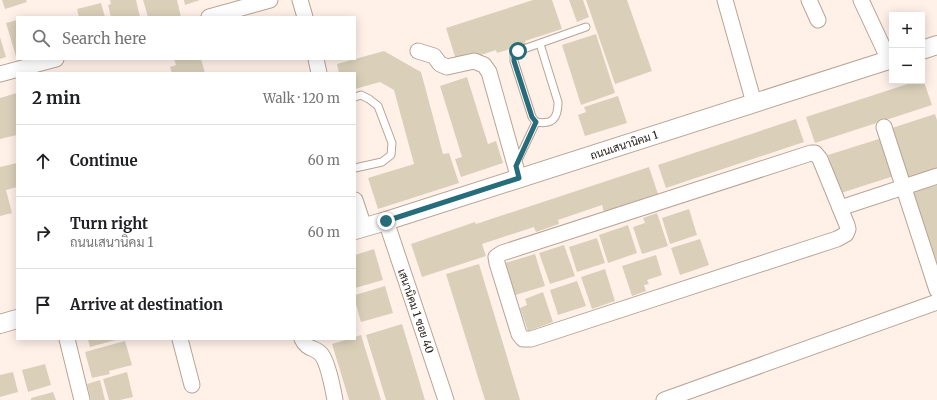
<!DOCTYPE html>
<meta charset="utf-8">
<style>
body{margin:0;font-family:Merriweather,Sarabun,serif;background:#f2f2f2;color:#202124}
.controls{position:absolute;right:12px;top:12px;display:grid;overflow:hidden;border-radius:0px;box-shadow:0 2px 10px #0003}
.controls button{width:36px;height:36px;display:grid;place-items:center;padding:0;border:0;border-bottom:1px solid #e0e0e0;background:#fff;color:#202124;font:20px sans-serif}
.stop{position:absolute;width:12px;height:12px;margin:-9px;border:3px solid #276c7b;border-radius:50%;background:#fff}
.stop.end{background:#276c7b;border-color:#fff;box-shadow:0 1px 4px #0008}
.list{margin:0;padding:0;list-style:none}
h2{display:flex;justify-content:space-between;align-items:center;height:52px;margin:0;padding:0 16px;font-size:17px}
h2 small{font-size:13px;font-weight:400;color:#757577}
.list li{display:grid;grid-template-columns:26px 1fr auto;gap:12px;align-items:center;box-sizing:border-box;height:72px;padding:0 16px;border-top:1px solid #e0e0e0}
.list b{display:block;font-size:15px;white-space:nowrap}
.list p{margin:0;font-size:13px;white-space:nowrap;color:#757577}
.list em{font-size:13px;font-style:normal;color:#757577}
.icon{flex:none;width:22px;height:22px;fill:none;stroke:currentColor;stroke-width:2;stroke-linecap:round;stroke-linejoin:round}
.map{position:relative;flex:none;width:937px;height:400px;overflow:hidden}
.search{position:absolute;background:#fff;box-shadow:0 2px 10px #0003;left:16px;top:16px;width:340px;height:44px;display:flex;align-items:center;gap:10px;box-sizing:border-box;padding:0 14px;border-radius:0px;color:#757577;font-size:15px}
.panel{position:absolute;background:#fff;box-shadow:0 2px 10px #0003;left:16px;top:72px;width:340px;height:268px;border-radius:0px}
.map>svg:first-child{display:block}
.building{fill:#dad0ba}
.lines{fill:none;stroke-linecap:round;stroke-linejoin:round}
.service-casing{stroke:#b9a495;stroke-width:9}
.minor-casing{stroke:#b9a495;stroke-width:17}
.tertiary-casing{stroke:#b9a495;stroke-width:20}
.service{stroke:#fff;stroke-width:7}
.minor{stroke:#fff;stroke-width:15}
.tertiary{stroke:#fff;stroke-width:18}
.route{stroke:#276c7b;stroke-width:5}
.labels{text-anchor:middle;stroke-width:3.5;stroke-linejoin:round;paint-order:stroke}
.street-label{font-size:11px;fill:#231b16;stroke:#fff}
</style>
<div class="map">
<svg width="937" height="400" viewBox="0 0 937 400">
<rect width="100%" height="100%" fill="#fff1e8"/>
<g class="building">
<polygon points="2,0 26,0 27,2 5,9"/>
<polygon points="110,0 136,0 140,17 111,17 108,5 111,4"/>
<polygon points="143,0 177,0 181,17 148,17"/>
<polygon points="184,0 200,0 185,5"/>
<polygon points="533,0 552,0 562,29 525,41 526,44 497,53 496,50 457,63 446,28"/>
<polygon points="569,0 583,0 589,17 577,22"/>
<polygon points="586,0 627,0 652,71 615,84"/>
<polygon points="101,3 105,17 79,17 77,9"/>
<polygon points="17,20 17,60 6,23"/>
<polygon points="596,34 615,93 581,105 562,45"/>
<polygon points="0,37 6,57 0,59"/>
<polygon points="384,51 421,72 443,154 449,153 459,183 378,209 368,178 414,164 394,90 380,82 355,89 355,73 339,73 337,64"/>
<polygon points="174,59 201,59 205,73 172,73 170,67 176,65"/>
<polygon points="467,77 488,144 496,141 503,163 461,177 455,159 462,157 440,86"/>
<polygon points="922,79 923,79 932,105 815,143 806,117 917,81 922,81"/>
<polygon points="17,93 17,135 0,139 0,98"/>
<polygon points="618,96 627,123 585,136 578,115 586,112 584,107"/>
<polygon points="935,114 937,120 937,171 907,181 889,129"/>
<polygon points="796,119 804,142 666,188 658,165"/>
<polygon points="882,138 894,176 841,193 828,155"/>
<polygon points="17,163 17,187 6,190 12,213 0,216 0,167"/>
<polygon points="649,167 658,194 604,212 602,205 558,220 559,224 536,232 534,227 482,244 486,256 422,277 411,244 475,222 476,224"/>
<polygon points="937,185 937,264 913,192"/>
<polygon points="689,209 697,235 670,244 662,218"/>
<polygon points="657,213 668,246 642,254 633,227 645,223 643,218"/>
<polygon points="628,225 637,253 608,263 599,235"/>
<polygon points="597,238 605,263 577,272 569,247"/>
<polygon points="700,239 709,265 680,275 671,248"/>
<polygon points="564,245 575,276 550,284 539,253"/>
<polygon points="374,249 383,280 355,288 355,255"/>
<polygon points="535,254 545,286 512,296 502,264"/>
<polygon points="656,255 662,275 647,280 649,284 644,285 646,291 632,296 622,266"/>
<polygon points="479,264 520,400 485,400 446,274"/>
<polygon points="605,269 615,301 592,309 581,277"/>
<polygon points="577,281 586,306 558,315 550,290"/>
<polygon points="385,286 393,313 361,322 355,301 355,295"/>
<polygon points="543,292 553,322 528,331 520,308 527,305 525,299"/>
<polygon points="402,324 425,400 386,400 366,335"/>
<polygon points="361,335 381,400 349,400 332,344 349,339 355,339 355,337"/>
<polygon points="88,339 119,339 90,347"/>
<polygon points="125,341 132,365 109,371 110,374 92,378 85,352"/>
<polygon points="45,364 51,385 28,392 22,370"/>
<polygon points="13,372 18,392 0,397 0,375"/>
<polygon points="127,372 133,397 120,400 109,400 103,379"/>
<polygon points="100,380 105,400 91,400 87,384"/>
<polygon points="53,392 56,400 31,400 31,398"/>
</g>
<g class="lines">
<g class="service-casing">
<g id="service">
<polyline points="355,97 361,95 369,99 378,106 392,143 391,155 382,162 355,168"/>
<path d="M536 122C553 125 558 118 558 102L540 44"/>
<polyline points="517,162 536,122 532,117 514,61 514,55 518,51 586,27"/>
</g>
</g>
<g class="minor-casing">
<g id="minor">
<polyline points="300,0 305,17"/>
<polyline points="725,0 754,103"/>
<polyline points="809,0 818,20"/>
<polyline points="861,0 889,60"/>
<polyline points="209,17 270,0"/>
<polyline points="418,51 434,56 440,64 447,67 474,61 484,65 489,72 519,179"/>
<polyline points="316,59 319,73"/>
<polyline points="0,74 56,59"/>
<polyline points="884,127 937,290"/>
<polygon points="811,153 815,153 820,159 847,225 848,229 846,234 837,239 531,339 523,339 519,334 497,263 496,257 502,253"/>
<polyline points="355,200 364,227"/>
<polyline points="840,208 937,176"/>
<polyline points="386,221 446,400"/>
<polyline points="67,339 82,400"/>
<polyline points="180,339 192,385"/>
<path d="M302 339C307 350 315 347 321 354 328 362 333 389 335 400"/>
<polyline points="664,400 937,302"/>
</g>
</g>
<g class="tertiary-casing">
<g id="tertiary">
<polyline points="922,50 937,45"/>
<polyline points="355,230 386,221 892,59"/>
<polyline points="0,324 17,319"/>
</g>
</g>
<use href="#service" class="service"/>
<use href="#minor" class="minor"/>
<use href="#tertiary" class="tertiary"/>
</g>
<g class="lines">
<polyline class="route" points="386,221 519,178 516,166 536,122 532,117 514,61 514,55 518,51"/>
</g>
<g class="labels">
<g class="street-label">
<text transform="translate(624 145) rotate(-18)" y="4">ถนนเสนานิคม 1</text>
<text transform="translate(416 311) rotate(71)" y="4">เสนานิคม 1 ซอย 40</text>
</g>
</g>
</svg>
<div class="controls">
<button>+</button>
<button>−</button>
</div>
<div class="stop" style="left:518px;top:51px"></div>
<div class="stop end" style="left:386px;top:221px"></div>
<div class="search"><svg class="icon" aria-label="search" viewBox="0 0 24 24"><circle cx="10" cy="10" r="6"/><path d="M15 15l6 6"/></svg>Search here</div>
<section class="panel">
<h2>2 min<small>Walk · 120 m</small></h2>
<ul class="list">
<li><svg class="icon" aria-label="ahead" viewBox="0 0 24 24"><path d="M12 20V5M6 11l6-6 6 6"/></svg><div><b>Continue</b></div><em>60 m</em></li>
<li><svg class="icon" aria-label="right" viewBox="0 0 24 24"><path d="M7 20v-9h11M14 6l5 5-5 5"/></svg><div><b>Turn right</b><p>ถนนเสนานิคม 1</p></div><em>60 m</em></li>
<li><svg class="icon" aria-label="arrive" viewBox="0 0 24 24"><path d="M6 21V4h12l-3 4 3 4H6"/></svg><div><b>Arrive at destination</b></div></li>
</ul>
</section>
</div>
